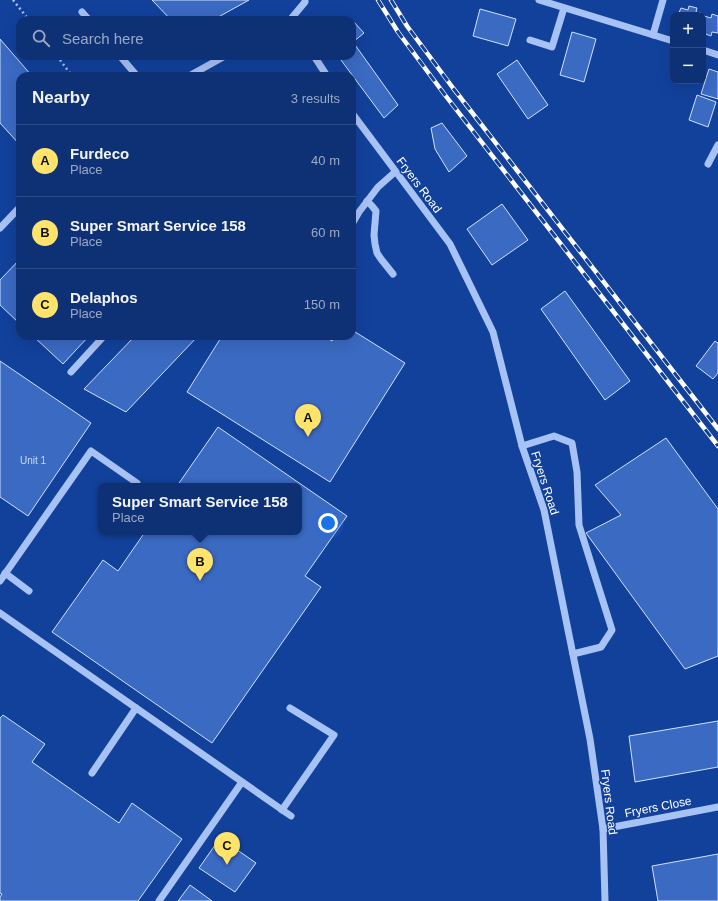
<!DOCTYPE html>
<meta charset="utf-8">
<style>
body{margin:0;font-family:Helvetica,sans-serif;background:#17397a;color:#f1f3f6}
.controls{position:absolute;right:12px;top:12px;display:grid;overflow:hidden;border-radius:8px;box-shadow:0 4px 16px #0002}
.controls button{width:36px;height:36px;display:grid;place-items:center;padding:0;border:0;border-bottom:1px solid #2e4c87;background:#0e3175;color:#f1f3f6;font:20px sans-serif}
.you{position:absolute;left:328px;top:523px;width:14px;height:14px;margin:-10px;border:3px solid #fff;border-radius:50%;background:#1a73e8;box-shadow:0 0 0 6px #1a73e833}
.badge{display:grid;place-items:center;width:26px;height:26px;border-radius:50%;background:#ffe36a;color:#111;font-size:13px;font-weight:700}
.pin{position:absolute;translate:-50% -33px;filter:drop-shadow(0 1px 2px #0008)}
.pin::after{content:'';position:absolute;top:21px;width:14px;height:12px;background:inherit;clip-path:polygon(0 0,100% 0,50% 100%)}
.popup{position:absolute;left:98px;top:483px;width:204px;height:52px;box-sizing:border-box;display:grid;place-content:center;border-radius:8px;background:#0e3175;filter:drop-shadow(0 1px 3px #0005);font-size:13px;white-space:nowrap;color:#9ba9c5}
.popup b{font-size:15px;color:#f1f3f6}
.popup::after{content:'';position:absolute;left:50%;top:100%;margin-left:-8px;border:8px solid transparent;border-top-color:#0e3175}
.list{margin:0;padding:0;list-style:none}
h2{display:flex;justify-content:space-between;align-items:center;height:52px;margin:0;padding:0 16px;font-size:17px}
h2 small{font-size:13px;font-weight:400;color:#9ba9c5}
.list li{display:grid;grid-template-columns:26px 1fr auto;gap:12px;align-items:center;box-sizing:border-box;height:72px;padding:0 16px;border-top:1px solid #2e4c87}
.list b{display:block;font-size:15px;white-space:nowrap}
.list p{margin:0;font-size:13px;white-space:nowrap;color:#9ba9c5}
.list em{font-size:13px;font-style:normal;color:#9ba9c5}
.icon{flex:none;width:22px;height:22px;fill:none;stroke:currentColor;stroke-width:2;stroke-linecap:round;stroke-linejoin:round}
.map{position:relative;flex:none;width:718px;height:901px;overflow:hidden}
.search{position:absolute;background:#0e3175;box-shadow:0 4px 16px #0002;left:16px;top:16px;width:340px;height:44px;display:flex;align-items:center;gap:10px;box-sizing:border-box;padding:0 14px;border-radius:12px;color:#9ba9c5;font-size:15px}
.panel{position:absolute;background:#0e3175;box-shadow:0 4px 16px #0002;left:16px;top:72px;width:340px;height:268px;border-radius:12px}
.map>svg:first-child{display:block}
.building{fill:#3b6ac3;stroke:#cfe0fe}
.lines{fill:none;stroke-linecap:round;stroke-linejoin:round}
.path{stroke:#a7c2f4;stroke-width:2.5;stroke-dasharray:2 3;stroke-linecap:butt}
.minor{stroke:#a7c2f4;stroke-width:7}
.rail-casing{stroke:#fff;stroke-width:4.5}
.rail{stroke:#12419c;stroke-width:3;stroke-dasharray:9;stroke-linecap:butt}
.labels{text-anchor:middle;stroke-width:3;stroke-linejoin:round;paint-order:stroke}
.number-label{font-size:10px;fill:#cedaf0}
.street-label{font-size:12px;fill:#fff;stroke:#12419c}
</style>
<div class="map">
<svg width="718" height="901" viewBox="0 0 718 901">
<rect width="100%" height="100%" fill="#12419c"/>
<g class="building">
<polygon points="152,0 249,0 213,20 171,20"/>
<polygon points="689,6 697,8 696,12 701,13 700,15 678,15 681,8 688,10"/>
<polygon points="480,9 516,19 508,46 473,36"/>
<polygon points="712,14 718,16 718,33 712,32 711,36 703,33 703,19 704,16 711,18"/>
<polygon points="353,21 364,33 353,42 398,105 384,118 338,56 352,56 352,22"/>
<polygon points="572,32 596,39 584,82 560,75"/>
<polygon points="0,39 32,76 20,76 20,145 0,123"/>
<polygon points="517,60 548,105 528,119 497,74"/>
<polygon points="709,69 718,72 718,99 701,94"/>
<polygon points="697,95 716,102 708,127 689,120"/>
<polygon points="442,123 467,156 449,172 435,149 431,128"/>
<polygon points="502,204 528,240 492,265 467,229"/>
<polygon points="20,259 20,324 0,305 0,280"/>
<polygon points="565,291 630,381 605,400 541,309"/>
<polygon points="352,330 405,363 330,482 187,392 222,336 324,336 332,341 335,336 352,336"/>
<polygon points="33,336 89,336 63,364"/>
<polygon points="135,336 198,336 126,412 84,389"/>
<polygon points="715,341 718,343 718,373 713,379 696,366"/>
<polygon points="0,361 91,423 28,516 0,497"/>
<polygon points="218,427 347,516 305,576 321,587 212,743 52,632 103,560 118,571 145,532 299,532 299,486 177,486"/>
<polygon points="666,438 718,509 718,656 685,669 586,533 621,515 595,485"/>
<polygon points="3,715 45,744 32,762 119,823 132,803 182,839 138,901 0,901 0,897 2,894 0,893 0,718"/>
<polygon points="718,721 718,767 635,782 629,736"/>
<polygon points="220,838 256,863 235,892 199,868"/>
<polygon points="718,854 718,901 658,901 652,866"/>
<polygon points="190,885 212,901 178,901"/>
</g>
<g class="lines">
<g class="path">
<polyline points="13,0 29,20"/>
<polyline points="57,56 72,76"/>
</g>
<g class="minor">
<polyline points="539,0 673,41"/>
<polyline points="82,12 89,20"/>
<polyline points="290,20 305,2 305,0"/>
<polyline points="653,35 663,0"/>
<polyline points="530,40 552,47 564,8"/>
<polyline points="703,50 718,55"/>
<polyline points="120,56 137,76"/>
<polyline points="314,56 327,76"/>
<polyline points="189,76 225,56"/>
<polyline points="352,113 450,244 493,332 522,446 544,510 566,620 590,739 603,829 605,901"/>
<polyline points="708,164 718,145"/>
<polyline points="367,201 372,206 376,211 374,235 375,244 377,253 381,259 393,274"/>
<polyline points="352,224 359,212 378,187 395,172"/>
<polyline points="0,228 20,207"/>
<polyline points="71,372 104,336"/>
<polyline points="522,446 554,436 572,443 577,472 579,525 612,630 601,647 573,654"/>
<polyline points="5,573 29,591"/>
<polyline points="0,581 91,451 137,483"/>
<polyline points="0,613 291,816"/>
<polyline points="92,773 136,708"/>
<polyline points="282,810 334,735 290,708"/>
<polyline points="603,829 718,807"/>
<polyline points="159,901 242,782"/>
</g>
<g class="rail-casing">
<g id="rail">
<polyline points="378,0 398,32 445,95 718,446"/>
<polyline points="391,0 407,26 453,88 718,429"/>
</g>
</g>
<use href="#rail" class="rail"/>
</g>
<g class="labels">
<g class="number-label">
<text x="33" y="464">Unit 1</text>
</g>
<g class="street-label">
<text transform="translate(419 185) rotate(53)" y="4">Fryers Road</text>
<text transform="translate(545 483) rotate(72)" y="4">Fryers Road</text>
<text transform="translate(609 802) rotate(83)" y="4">Fryers Road</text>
<text transform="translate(658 807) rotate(-11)" y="4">Fryers Close</text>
</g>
</g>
</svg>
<div class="controls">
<button>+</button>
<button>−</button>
</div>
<div class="you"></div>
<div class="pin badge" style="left:308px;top:437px">A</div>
<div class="pin badge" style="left:200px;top:581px">B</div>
<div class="popup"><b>Super Smart Service 158</b>Place</div>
<div class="pin badge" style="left:227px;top:865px">C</div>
<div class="search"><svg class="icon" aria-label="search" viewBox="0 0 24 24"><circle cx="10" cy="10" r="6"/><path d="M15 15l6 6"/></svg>Search here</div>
<section class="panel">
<h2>Nearby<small>3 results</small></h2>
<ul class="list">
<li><span class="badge">A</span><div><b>Furdeco</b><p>Place</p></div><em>40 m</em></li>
<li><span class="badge">B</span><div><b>Super Smart Service 158</b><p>Place</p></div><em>60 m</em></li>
<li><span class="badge">C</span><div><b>Delaphos</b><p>Place</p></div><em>150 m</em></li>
</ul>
</section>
</div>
